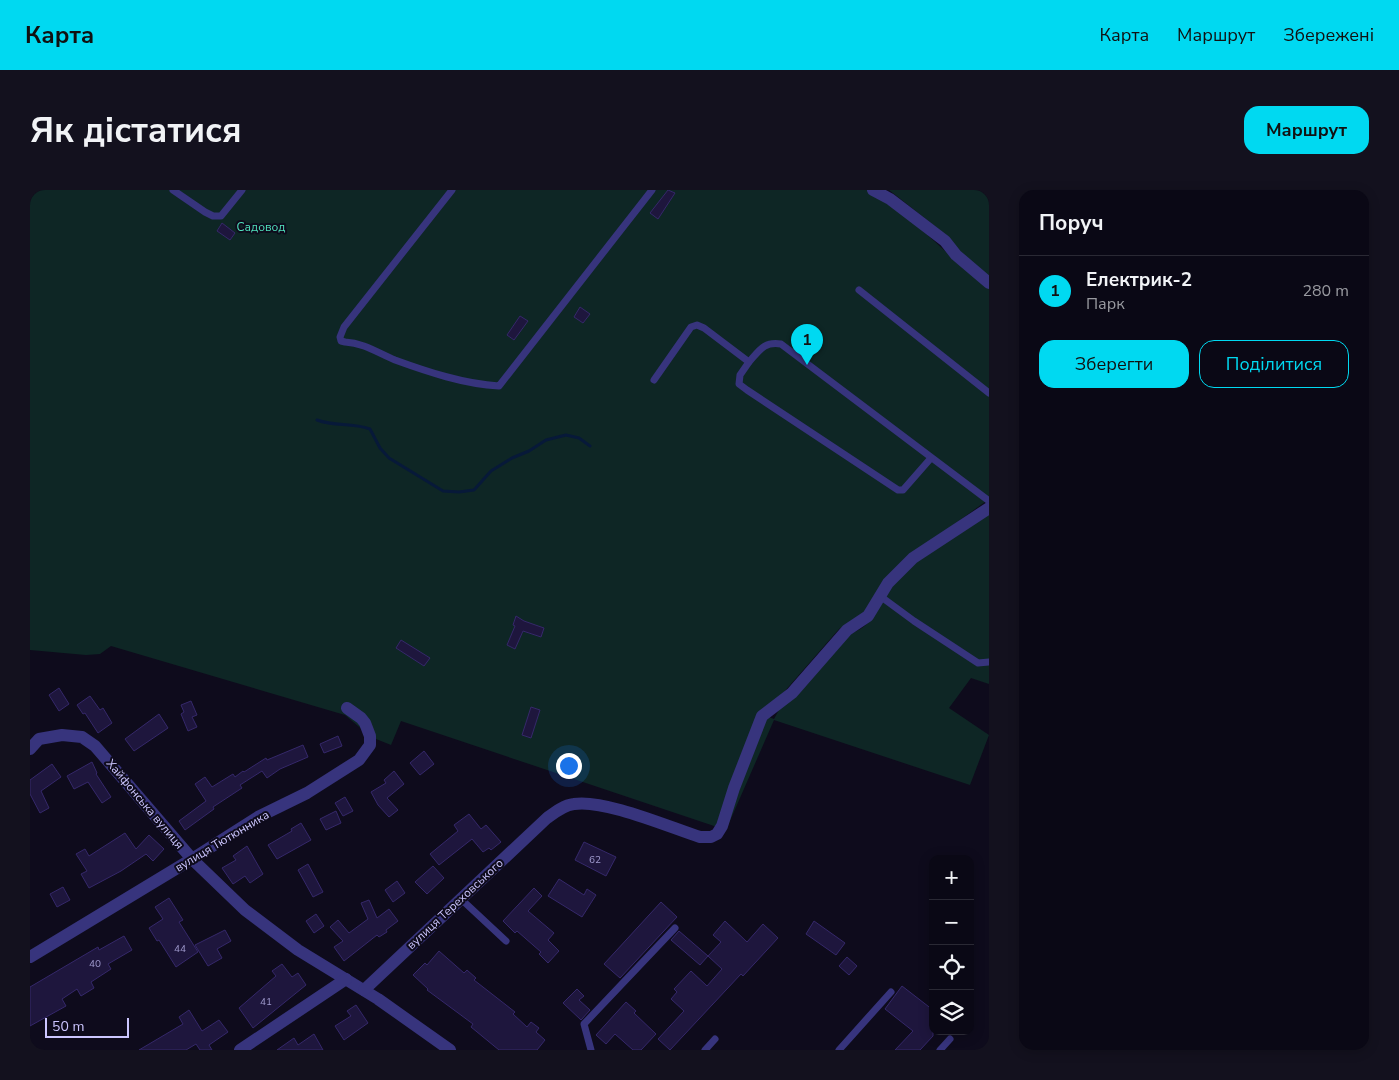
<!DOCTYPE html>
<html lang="uk">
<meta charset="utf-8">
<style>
body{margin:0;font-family:"Nunito Sans",sans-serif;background:#13111e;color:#f1f3f6}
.controls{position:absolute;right:15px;bottom:15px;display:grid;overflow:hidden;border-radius:10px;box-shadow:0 2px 12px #0003}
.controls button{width:45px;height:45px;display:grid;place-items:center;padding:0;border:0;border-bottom:1px solid #2a2934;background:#0a0815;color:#f1f3f6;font:25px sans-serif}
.scale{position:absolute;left:15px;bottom:12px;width:84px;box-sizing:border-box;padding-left:5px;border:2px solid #ccc6ff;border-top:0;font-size:14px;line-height:18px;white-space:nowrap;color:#ccc6ff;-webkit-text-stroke:4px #0e0b1c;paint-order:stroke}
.you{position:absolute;left:538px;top:575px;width:18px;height:18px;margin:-12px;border:4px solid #fff;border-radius:50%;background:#1a73e8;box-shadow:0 0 0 8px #1a73e833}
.badge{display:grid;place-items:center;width:32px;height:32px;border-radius:50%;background:#00d9f1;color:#111;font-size:16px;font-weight:700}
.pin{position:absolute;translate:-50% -41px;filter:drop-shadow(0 1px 2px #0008)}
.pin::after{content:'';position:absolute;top:26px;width:18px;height:15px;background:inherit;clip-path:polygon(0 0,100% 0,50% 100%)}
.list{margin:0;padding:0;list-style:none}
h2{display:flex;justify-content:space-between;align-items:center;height:65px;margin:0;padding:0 20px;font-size:21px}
h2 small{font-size:16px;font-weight:400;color:#999aa0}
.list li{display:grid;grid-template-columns:32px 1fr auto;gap:15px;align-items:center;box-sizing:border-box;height:70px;padding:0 20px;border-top:1px solid #2a2934}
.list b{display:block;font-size:19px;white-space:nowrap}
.list p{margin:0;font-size:16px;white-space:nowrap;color:#999aa0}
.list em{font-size:16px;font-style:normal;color:#999aa0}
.actions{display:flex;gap:10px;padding:15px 20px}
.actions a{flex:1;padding:11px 0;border:1px solid #00d9f1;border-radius:15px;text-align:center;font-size:18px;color:#00d9f1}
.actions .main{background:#00d9f1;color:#111}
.icon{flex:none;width:28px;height:28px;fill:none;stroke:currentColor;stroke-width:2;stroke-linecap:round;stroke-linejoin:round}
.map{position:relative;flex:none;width:959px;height:860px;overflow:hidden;border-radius:15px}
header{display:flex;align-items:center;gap:30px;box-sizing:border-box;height:70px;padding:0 25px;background:#00d9f1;color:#111}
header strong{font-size:24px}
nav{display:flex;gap:28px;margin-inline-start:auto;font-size:18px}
.intro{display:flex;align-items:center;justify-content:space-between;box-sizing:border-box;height:120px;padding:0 30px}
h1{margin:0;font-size:35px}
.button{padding:12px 22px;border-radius:15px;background:#00d9f1;color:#111;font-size:18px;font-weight:700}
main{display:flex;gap:30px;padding:0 30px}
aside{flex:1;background:#0a0815;border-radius:15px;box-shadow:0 2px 12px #0003}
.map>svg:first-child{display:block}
.green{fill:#0e2625}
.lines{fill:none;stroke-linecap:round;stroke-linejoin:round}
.stream{stroke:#071939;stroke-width:3}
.building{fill:#1e163d;stroke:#35286a}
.lane{stroke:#37347d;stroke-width:7}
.street{stroke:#37347d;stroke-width:12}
.labels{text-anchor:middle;stroke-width:4;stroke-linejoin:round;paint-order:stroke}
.number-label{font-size:10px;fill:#a09ace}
.park-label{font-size:12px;fill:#50e1bc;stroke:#0e0b1c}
.street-label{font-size:12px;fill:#ccc6ff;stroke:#0e0b1c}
</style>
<header>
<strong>Карта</strong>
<nav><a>Карта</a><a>Маршрут</a><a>Збережені</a></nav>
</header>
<div class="intro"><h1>Як дістатися</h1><a class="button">Маршрут</a></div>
<main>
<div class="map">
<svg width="959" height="860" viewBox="0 0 959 860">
<rect width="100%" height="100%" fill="#0e0b1c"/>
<g class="green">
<path d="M0 0H837L882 31 935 79 959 98V309L919 338 834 422 809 439 754 502 729 523 744 529 750 518 820 444C846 434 847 417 861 396 882 367 929 342 959 322V494L941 488 919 518 959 545 940 595 744 530 696 640 371 531 361 555 341 547 315 525 81 456 70 464 56 465 0 460Z"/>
<polygon points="859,0 959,0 959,87 940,73 915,44"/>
</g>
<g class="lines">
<path class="stream" d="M287 230C306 237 320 232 340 239L350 258 359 268 413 301 429 302 444 300 461 281 482 268 499 261 516 250 536 245 549 248 560 256"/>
</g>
<g class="building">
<polygon points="638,0 645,3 628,29 620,23"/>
<polygon points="192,33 205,43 200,50 187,41"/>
<polygon points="550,117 560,124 553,133 544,127"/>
<polygon points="490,126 498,131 484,150 477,145"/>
<polygon points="486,426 494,431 514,438 511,447 493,441 485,459 477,455 485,436 483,435"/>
<polygon points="371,450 400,468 394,476 366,458"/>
<polygon points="29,498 39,514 29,521 19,505"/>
<polygon points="60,506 70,520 73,518 82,533 68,543 55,523 53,524 47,515"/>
<polygon points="161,511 167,525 162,527 167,537 158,541 151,524 154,522 151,515"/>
<polygon points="501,517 510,520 501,548 492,545"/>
<polygon points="129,524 138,538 104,561 95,549"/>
<polygon points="308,546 312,556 294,563 290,554"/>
<polygon points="273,555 278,567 250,579 237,588 232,581 210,595 212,598 183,617 184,619 155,640 149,631 176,611 165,594 175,587 182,597 203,584 205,587 213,581 214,582 236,568 237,570"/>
<polygon points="394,561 404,574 390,585 380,573"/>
<polygon points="62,572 67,583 66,584 81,607 72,613 58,592 44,599 37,586"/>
<polygon points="22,574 31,587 11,601 19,618 10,623 0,604 0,590"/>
<polygon points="364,581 374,594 357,608 368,620 359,627 348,615 341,602 356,593 354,590"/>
<polygon points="315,607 323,621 313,626 305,613"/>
<polygon points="306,621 311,633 296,640 290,629"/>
<polygon points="439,624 451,639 456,635 471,652 461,660 459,658 453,662 442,649 409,675 400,664 428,641 424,635"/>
<polygon points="271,633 281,650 247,669 238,655 262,641 261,639"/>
<polygon points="95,643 106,659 119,645 134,659 123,671 116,664 91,681 59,698 51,684 57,681 46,664 55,659 59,666"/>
<polygon points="554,652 586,667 576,686 545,670"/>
<polygon points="217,656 233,684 220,693 215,686 203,694 192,678 206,670 203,666"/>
<polygon points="278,674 293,702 283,707 268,680"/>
<polygon points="403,676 414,688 397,704 385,692"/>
<polygon points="529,689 554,705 557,699 566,705 552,727 518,706"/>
<polygon points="367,691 375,703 363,712 355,700"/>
<polygon points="33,697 40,710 27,717 20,704"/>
<polygon points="504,698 512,706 498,721 524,743 518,750 529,761 518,773 509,764 511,762 487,741 485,743 473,731"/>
<polygon points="139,708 153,730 149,732 168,762 146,777 129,750 127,751 119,738 133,729 125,717"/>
<polygon points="339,710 347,728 359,719 368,731 356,740 357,742 349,747 347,745 314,771 304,757 313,751 300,737 308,730 319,743 338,729 331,713"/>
<polygon points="631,712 647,727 590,788 574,774"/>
<polygon points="286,724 294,736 284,743 276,731"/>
<polygon points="695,731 717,752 733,734 748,748 713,786 711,784 640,860 628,849 654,821 641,809 647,802 644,799 661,781 677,796 692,779 678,766 691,752 683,745"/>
<polygon points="784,731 815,753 806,765 776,744"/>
<polygon points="195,740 201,751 187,759 192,768 178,776 165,755"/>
<polygon points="649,741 678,766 670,775 641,750"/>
<polygon points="94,746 102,760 78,774 81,779 61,792 64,798 51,806 47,799 32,809 36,816 0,836 0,797 68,757 69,760"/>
<polygon points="409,761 434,783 437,780 446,788 444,790 485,822 483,824 497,837 501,832 509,838 506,842 515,850 507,860 469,860 441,837 443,834 397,800 398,799 383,785 395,773 397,775"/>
<polygon points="817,767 827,776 819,785 809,776"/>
<polygon points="252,774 262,787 268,783 276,795 223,838 209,818 246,786 242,781"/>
<polygon points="872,796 903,820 903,846 890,860 865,860 883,841 855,819"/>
<polygon points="547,799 554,806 549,810 560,820 551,830 533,813"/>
<polygon points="596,812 606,821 604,823 626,844 611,860 603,860 585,844 576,854 566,845"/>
<polygon points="326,815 338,833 314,850 305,836 321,826 317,821"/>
<polygon points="159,820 172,841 189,830 198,842 179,855 182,860 170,860 166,854 156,860 109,860 153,834 149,827"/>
<polygon points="284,844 293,860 247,860 264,848 268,855"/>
</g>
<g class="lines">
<g class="lane">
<polyline points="143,0 175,22 183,26 191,26 212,0"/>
<path d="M422 0 314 137 310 147 311 151 315 152C334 153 348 163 365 170 398 182 434 194 469 196L622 0"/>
<polyline points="829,100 959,203"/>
<path d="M719 172C729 161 734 151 751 154L959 311"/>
<polyline points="624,190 661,137 667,135 674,138 719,172 710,185 709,194 717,200 868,300 873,300 901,268"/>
<polyline points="850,406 884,431 948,473 959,472"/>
<polyline points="431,709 476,751"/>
<polyline points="561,860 554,834 645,738"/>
<polyline points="675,860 685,849"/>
<polyline points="809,860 861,802"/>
<polyline points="910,860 920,849"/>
</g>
<g class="street">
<polyline points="843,0 860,9 915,51 926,65 959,93"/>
<polyline points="0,559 9,549 32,545 52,547 65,556 162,669 215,720 268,760 348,809 420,860"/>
<polyline points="0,767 162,669 228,627 277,603 329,570 340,555 340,546 335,533 331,528 317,518"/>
<path d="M334 800 517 628C525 622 534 615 544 614 574 609 639 637 670 647H681L687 644 692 636 704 598 732 526 762 503 817 440 838 426 858 393 883 368 959 318"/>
<polyline points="210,860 316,789"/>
</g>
</g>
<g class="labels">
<g class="number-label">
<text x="565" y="673">62</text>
<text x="150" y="762">44</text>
<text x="65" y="777">40</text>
<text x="236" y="815">41</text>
</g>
<g class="park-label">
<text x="231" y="41">Садовод</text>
</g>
<g class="street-label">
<text transform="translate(115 614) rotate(50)" y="4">Хайфонська вулиця</text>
<text transform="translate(192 651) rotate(-31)" y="4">вулиця Тютюнника</text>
<text transform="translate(425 714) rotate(-43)" y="4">вулиця Тереховського</text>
</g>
</g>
</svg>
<div class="controls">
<button>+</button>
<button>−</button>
<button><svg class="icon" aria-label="locate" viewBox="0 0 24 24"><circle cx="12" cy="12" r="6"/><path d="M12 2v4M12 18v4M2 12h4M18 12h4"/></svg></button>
<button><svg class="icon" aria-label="layers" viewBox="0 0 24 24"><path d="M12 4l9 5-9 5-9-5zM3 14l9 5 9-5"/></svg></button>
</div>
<div class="scale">50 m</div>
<div class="you"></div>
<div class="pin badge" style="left:777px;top:175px">1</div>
</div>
<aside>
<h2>Поруч<small></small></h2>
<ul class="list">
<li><span class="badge">1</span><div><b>Електрик-2</b><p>Парк</p></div><em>280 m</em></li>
</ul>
<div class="actions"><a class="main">Зберегти</a><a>Поділитися</a></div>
</aside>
</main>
